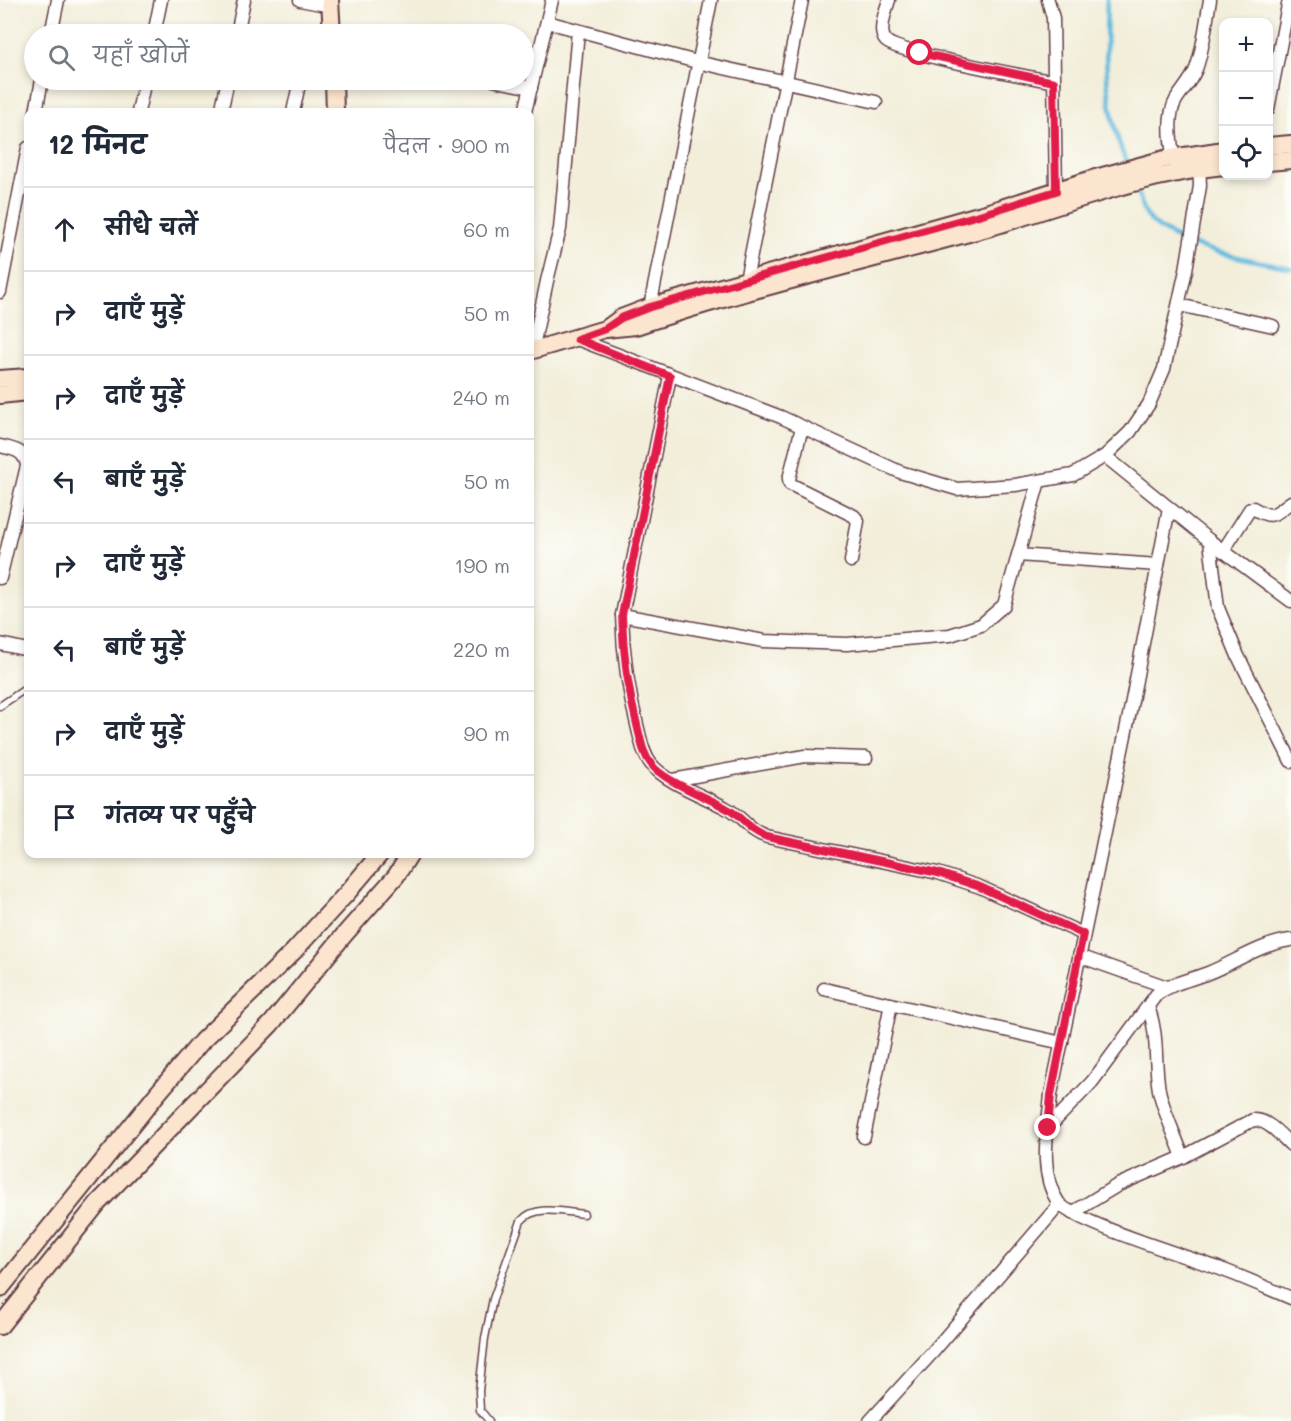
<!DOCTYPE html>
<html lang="hi">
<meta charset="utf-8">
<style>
body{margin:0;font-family:Mali,"Playpen Sans Deva",sans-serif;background:#f2f2f3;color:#1f2937}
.controls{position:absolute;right:18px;top:18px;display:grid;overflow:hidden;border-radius:12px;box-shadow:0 3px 9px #0003}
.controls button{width:54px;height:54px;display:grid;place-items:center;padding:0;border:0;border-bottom:2px solid #e0e1e3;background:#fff;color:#1f2937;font:30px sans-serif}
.stop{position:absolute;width:18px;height:18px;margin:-14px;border:4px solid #e11d48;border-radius:50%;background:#fff}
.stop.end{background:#e11d48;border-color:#fff;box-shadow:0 2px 6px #0008}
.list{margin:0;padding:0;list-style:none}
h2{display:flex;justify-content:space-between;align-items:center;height:78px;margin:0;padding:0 24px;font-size:26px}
h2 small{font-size:20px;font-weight:400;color:#747a83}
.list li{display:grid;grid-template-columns:39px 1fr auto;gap:18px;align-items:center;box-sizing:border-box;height:84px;padding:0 24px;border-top:2px solid #e0e1e3}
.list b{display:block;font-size:22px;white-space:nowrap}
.list em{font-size:20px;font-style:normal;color:#747a83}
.icon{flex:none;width:33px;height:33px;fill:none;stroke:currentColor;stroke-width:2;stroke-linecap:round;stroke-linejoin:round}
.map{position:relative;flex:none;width:1291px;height:1421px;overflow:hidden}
.search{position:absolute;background:#fff;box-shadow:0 3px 9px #0003;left:24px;top:24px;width:510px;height:66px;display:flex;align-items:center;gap:15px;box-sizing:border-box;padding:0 21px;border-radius:33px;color:#747a83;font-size:22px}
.panel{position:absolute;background:#fff;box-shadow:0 3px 9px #0003;left:24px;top:108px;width:510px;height:750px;border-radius:12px}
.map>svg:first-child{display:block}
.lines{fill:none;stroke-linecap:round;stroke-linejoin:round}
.stream{stroke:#60bade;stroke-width:4.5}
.lane-casing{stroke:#633e45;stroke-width:9}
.street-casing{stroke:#633e45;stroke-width:15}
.secondary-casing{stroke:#633e45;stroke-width:20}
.lane{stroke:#fff;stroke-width:6}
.street{stroke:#fff;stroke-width:12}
.secondary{stroke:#fce5cf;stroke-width:16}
.route{stroke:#e11d48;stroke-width:8}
</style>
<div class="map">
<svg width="1291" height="1421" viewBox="0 0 1291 1421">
<rect width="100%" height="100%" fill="#fdfcf7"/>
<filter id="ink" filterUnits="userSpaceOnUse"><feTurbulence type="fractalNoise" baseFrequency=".0167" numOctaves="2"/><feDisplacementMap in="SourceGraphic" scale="12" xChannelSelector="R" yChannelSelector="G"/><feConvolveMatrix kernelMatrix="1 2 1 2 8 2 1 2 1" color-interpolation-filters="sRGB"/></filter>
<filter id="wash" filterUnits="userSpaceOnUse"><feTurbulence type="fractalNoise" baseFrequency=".008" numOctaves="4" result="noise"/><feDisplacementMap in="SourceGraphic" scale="24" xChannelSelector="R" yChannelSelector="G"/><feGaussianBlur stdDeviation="1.35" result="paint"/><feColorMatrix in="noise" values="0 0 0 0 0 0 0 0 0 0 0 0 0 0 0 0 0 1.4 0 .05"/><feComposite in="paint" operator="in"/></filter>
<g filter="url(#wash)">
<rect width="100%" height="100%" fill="#f2eeda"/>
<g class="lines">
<g class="stream">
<path d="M1107 0C1105 60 1104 108 1127 165"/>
<path d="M1136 187C1140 197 1143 214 1151 221 1182 250 1250 259 1291 268"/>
</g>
</g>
</g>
<g filter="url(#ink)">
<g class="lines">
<g class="lane-casing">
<g id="lane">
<polyline points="0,706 28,687"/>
<path d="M489 1421 480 1410 479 1391 485 1338 493 1299 521 1221C535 1204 564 1212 584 1214"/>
</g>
</g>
<g class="street-casing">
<g id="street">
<polyline points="300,0 331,6"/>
<path d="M889 0C886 10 877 32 886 41 899 54 1028 76 1054 82"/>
<polyline points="1048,0 1053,18 1056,191"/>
<polyline points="547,22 697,62 876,102"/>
<polyline points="51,34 58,0"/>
<polyline points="154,34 161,0"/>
<polyline points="237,34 244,0"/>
<polyline points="493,80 531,88"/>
<polyline points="1268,109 1289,0"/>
<polyline points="36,112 42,80"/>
<polyline points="138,112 145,80"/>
<polyline points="221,112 228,80"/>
<polyline points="293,112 300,80"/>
<polyline points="525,112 552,0"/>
<path d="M1175 164C1171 146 1166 117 1176 100 1183 89 1191 81 1196 69 1204 47 1206 22 1210 0"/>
<polyline points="746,280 802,0"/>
<polyline points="0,292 28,148"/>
<polyline points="1179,305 1273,326"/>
<polyline points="650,307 711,0"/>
<polyline points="577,339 781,417 900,472 957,489 1015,485 1073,475 1105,456 1130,432 1149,404 1164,369 1186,270 1200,186 1199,162"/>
<polyline points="532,351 547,281 560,229 578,31"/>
<path d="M670 376 622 615C623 654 628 691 638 729 641 741 643 754 651 764 665 782 706 797 726 808 743 817 747 830 767 837L938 873 980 887 1083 934"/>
<polyline points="802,427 789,479 790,484 854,516 858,521 851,561"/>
<path d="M0 446C13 449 25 450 27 466L0 578"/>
<polyline points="1105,456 1210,541 1291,601"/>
<path d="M1169 508 1130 711 1051 1094C1048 1129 1038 1172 1058 1202 1070 1221 1191 1258 1218 1268 1243 1277 1267 1288 1291 1298"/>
<polyline points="1210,541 1218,608 1238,656 1291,761"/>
<path d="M1223 551 1250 509 1253 508C1273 520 1273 515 1291 502"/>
<polyline points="1018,555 1158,565"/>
<polyline points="622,615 764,641 847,644 950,635 981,625 1004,605 1039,481"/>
<polyline points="0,644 28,650"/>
<polyline points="673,780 805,756 866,758"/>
<polyline points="1079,956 1167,987"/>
<polyline points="824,989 1062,1043"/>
<path d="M1148 1007C1159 1035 1154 1062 1159 1090 1164 1113 1175 1135 1183 1157"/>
<path d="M1048 1128 1092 1082 1156 995C1171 983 1190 980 1208 973 1236 962 1260 944 1291 940"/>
<polyline points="864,1137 891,1004"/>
<path d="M1072 1213 1118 1185 1183 1157 1253 1120C1268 1119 1281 1136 1291 1145"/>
<polyline points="870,1421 932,1353 1059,1205"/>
</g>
</g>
<g class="secondary-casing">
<g id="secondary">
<polyline points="330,0 332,34"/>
<polyline points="334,80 335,112"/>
<polyline points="1268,146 1291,144"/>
<polyline points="1268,162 1291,160"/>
<polyline points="606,329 621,318 650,307 986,213 1092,179 1165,159 1224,150"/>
<path d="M530 351 605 329 636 326C750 288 871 260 987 228 1065 205 1141 174 1224 166"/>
<polyline points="0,379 28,377"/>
<polyline points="0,395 28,392"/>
<polyline points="0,1289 157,1094 202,1041 293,952 347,893 380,854"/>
<polyline points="0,1326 98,1203 271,1024 344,935 396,876 410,854"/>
</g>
</g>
<use href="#lane" class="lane"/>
<use href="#street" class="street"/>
<use href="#secondary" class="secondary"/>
</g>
</g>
<g class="lines" filter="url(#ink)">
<path class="route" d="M920 53 1054 82 1056 191 986 213 650 307 621 318 605 329 577 339 670 376 622 615C623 654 628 691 638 729 641 741 643 754 651 764 664 782 706 796 726 808 743 817 747 830 767 837L938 873 980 887 1083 934 1051 1095 1048 1128"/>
</g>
</svg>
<div class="controls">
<button>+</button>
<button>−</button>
<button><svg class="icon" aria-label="locate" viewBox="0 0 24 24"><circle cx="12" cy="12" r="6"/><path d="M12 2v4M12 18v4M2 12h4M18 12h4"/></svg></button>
</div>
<div class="stop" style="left:920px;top:53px"></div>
<div class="stop end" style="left:1048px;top:1128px"></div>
<div class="search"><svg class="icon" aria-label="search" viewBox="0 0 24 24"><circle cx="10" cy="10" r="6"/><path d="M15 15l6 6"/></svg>यहाँ खोजें</div>
<section class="panel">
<h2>12 मिनट<small>पैदल · 900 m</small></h2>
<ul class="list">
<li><svg class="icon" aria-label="ahead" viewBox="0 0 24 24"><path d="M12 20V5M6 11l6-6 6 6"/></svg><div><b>सीधे चलें</b></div><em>60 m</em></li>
<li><svg class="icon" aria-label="right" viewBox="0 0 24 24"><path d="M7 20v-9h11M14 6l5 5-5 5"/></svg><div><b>दाएँ मुड़ें</b></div><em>50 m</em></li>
<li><svg class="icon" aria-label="right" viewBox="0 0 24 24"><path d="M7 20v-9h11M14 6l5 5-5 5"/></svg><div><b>दाएँ मुड़ें</b></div><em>240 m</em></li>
<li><svg class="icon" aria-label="left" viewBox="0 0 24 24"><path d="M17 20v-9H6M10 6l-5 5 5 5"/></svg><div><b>बाएँ मुड़ें</b></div><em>50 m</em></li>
<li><svg class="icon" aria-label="right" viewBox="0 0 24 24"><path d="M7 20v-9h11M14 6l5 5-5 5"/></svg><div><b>दाएँ मुड़ें</b></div><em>190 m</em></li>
<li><svg class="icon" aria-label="left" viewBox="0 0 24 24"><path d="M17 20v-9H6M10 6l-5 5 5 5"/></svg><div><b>बाएँ मुड़ें</b></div><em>220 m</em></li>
<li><svg class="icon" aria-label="right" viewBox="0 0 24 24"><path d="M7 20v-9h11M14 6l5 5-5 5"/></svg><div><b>दाएँ मुड़ें</b></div><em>90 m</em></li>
<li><svg class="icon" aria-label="arrive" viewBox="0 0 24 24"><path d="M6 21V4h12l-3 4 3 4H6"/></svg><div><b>गंतव्य पर पहुँचे</b></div></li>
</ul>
</section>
</div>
